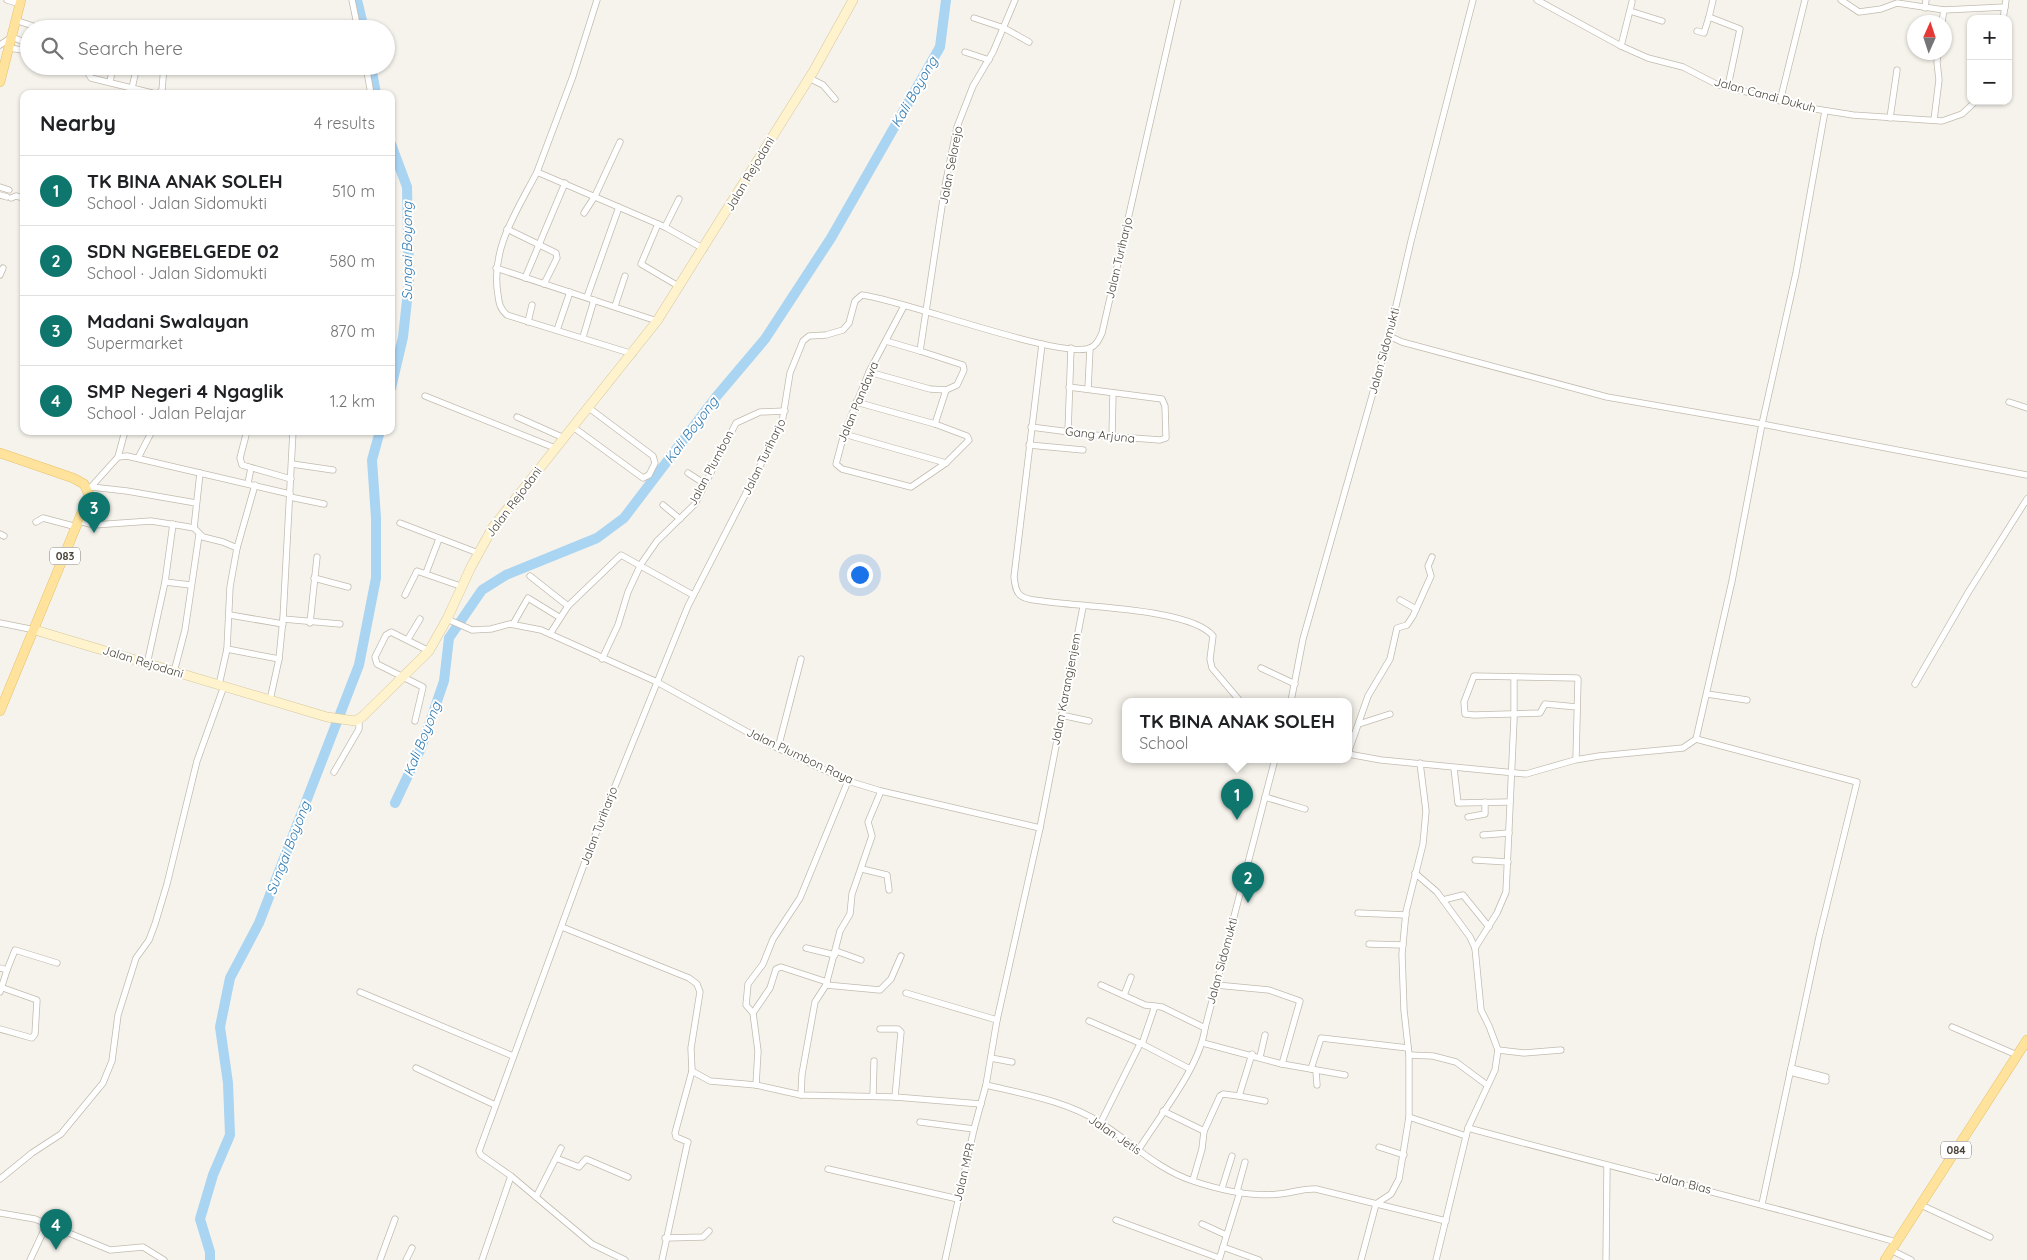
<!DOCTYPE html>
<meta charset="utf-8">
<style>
body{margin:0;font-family:Quicksand,sans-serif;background:#f6f6f6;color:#202124}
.controls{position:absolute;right:15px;top:15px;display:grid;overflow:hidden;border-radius:10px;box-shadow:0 1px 4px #0004}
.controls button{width:45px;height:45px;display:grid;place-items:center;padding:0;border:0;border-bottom:1px solid #e0e0e0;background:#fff;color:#202124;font:25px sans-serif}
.compass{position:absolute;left:1907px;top:15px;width:45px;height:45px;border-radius:50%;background:#fff;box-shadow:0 1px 4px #0004;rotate:3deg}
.you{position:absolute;left:859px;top:574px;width:18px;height:18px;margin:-12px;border:4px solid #fff;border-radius:50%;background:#1a73e8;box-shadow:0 0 0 8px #1a73e833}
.badge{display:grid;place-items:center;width:32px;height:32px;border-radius:50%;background:#0f766e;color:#fff;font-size:16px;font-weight:700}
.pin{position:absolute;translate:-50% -41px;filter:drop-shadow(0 1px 2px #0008)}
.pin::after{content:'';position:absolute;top:26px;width:18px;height:15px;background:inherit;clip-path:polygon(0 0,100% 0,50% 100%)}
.popup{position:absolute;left:1122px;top:698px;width:230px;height:65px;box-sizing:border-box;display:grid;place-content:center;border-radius:10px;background:#fff;filter:drop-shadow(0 1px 4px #0005);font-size:16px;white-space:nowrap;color:#757577}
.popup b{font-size:19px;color:#202124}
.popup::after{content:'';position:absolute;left:50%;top:100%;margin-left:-10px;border:10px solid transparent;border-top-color:#fff}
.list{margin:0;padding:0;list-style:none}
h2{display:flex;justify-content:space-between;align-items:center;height:65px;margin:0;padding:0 20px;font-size:21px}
h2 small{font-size:16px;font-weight:400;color:#757577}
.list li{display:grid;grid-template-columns:32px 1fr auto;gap:15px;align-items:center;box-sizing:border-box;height:70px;padding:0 20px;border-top:1px solid #e0e0e0}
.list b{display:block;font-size:19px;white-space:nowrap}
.list p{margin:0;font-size:16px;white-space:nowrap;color:#757577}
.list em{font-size:16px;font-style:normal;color:#757577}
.icon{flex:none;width:28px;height:28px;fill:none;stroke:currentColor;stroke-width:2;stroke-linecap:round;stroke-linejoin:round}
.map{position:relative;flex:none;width:2027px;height:1260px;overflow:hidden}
.search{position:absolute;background:#fff;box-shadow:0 1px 4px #0004;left:20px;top:20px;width:375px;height:55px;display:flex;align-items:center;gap:12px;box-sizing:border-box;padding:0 18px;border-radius:28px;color:#757577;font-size:19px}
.panel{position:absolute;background:#fff;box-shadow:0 1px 4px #0004;left:20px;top:90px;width:375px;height:345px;border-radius:10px}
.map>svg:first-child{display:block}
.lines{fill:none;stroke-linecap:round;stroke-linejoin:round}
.river{stroke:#a9d4f2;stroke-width:10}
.minor-casing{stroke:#c2bbae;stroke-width:7}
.secondary-casing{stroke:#d6c79b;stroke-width:10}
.primary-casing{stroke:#e6c16a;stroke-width:10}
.minor{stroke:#fff;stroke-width:5.5}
.secondary{stroke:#fff3cd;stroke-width:9}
.primary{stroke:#ffe39c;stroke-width:9}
.labels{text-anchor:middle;stroke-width:4;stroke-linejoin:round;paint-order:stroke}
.shield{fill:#fff;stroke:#817c74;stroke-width:1}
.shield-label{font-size:11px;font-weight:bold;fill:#4b4439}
.street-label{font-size:12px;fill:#4b4439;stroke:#fff}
.water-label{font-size:14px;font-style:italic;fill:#2e7ab2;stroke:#fff}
</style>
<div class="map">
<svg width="2027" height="1260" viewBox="0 0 2027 1260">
<rect width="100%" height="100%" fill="#f6f3ec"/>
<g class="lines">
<g class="river">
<polyline points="357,0 364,29"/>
<polyline points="371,66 376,94"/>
<polyline points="391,144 407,187 409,282 403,337 391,388"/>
<polyline points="395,803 421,748 444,681 449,638 482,590 506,575 597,538 624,518 716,397 765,339 831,238 940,47 946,0"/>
<polyline points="210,1260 210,1252 200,1219 213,1175 230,1135 228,1083 220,1027 230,978 259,923 359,665 376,578 376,518 372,460 380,431"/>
</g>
<g class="minor-casing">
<g id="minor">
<polyline points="7,0 20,4"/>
<polyline points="352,0 358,29"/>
<polyline points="1537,0 1621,46 1648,58 1683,67 1716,84 1809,108 1853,115 1942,121 1962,114 1976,101"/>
<polyline points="1713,0 1709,17 1740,29 1728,86"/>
<polyline points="1841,0 1859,12 1881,9 1897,3 1944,10 2005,7"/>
<polyline points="1925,8 1926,0"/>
<polyline points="1630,11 1662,21"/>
<polyline points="974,18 1004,28 1029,42"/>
<polyline points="2003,19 2006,0"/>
<polyline points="15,20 42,29"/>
<polyline points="1942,22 1944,10"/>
<polyline points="1697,31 1704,33 1709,17"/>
<polyline points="0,45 12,37 29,44"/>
<polyline points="1621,46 1632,2"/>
<polyline points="9,48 29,51"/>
<polyline points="965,52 989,60"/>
<polyline points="84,66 91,78 156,94"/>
<polyline points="366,66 371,94"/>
<polyline points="809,78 823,85 835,99"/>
<polyline points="110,82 113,66"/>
<polyline points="132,88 137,66"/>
<polyline points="158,94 162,90 164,66"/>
<polyline points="1780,101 1805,0"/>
<polyline points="1825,111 1796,273 1762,424 2027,475"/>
<polyline points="1890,118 1897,70"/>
<polyline points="1934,120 1939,80 1937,62 1938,52"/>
<polyline points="537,172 573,76 597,0"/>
<polyline points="0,187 9,190"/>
<polyline points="0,195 7,197"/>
<polyline points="11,198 16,196 24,198"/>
<polyline points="584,213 595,196 620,142"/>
<polyline points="658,224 641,264 680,287"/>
<polyline points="665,227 679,199"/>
<polyline points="507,229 556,253 557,258 544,284"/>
<polyline points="496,268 657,321"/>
<polyline points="0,275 3,268"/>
<polyline points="525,278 565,183"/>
<polyline points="587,297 619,207"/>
<polyline points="615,306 625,276"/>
<polyline points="904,306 869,372 844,434 836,464 842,469 911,487 946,463 969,440 967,436 935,424"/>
<polyline points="528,322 532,305"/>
<polyline points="557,330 570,292"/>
<polyline points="583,337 594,300"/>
<polyline points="886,341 920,351 945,186 957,127 973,86 993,52 1015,0"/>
<path d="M1042 344 1014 577C1015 583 1015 591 1020 595 1025 600 1035 600 1042 601 1078 607 1191 608 1213 636L1210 659 1212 668 1240 701"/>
<path d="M633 354 507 315C500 309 499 303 498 295 490 249 517 211 537 172L665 227 704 249"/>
<polyline points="869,372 930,389 946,390 957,385 964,370 963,365 920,351"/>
<polyline points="1088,389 1090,348"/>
<polyline points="425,396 555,448"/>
<polyline points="856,402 935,424 946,390"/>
<polyline points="2009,402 2027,408"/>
<polyline points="517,417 564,438"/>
<polyline points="573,427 643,478 649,475 655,463 653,456 589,408"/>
<polyline points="1031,427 1093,435 1160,440 1166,438 1165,406 1162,399 1069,387"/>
<polyline points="247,431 240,458 242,465 291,479"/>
<polyline points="321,431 336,431"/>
<polyline points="1068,432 1071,348"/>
<polyline points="844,434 946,463"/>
<polyline points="1112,437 1113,393"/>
<polyline points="1029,445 1083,450"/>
<polyline points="118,457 125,431"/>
<polyline points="138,458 152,431"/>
<polyline points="292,464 333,470"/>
<polyline points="688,473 705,484"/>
<polyline points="248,483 251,468"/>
<polyline points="91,487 127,491 196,503"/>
<polyline points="87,489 91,487 118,457 127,456 290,494"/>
<polyline points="290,497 324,504"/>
<polyline points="663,505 680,519"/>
<polyline points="79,521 94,525 151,521 183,526 194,528 203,537 223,542 237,548 230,587 227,649 219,685"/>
<polyline points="36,522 43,518 77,527"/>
<polyline points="400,523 478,553"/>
<polyline points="194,528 200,473"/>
<polyline points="0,534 4,536"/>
<polyline points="237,548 255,485"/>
<polyline points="426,573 439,539"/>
<polyline points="530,576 568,606"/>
<polyline points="314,578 348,587"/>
<polyline points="165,582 191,585"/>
<polyline points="405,595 417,571 463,587"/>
<polyline points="1400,600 1416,609"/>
<polyline points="230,615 283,624"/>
<polyline points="283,619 340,624"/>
<polyline points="447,619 472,630 491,629 510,624 541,630 657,682 769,744 848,781 881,791 1040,828"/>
<polyline points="0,623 35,630"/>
<polyline points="310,623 317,557"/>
<polyline points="513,624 528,598 559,617"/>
<polyline points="550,634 568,606 621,555 693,595"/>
<polyline points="408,639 420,619"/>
<polyline points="227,649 279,659"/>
<polyline points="602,659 618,625 628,592 641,564 657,541 695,504 736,423 760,412 785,411"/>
<polyline points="147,664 165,582 173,524"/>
<polyline points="1261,668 1295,684"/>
<polyline points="174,672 185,630 199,535"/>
<polyline points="1915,684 1969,591 2027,499"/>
<polyline points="1707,694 1747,700"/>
<polyline points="270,700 279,659 283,619 293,431"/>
<polyline points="1291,701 1303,639 1389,336 1411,241 1473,0"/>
<polyline points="1061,715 1089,721"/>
<polyline points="415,721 423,687 377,664 375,657 386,635 391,632 429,651"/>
<polyline points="1359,724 1390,714"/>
<polyline points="1696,739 1857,782 1819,937 1762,1204"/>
<polyline points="778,748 801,659"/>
<polyline points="1348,753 1368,696 1390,659 1397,628 1407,625 1413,616 1431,576 1428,566 1432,557"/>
<polyline points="1348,754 1381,760 1526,774 1575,760 1599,756 1683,748 1696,739 1732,581 1762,424 1607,397 1402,342 1389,336"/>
<polyline points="1576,759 1578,679 1577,678 1474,676 1464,702 1465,714 1474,715 1540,713 1545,704 1577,707"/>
<polyline points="1454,768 1458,803 1509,802"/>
<polyline points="334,772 359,729 359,720"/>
<polyline points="1265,797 1305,809"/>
<polyline points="1468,817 1485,814 1485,802"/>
<polyline points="1483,835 1509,833"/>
<polyline points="1475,860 1508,862"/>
<polyline points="862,869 887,875 889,890"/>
<polyline points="1415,873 1437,892 1470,937 1475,948 1481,1010 1489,1026 1498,1050 1495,1070 1468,1128 1436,1260"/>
<polyline points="1443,900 1463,895 1489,927"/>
<polyline points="1358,913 1406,915"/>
<polyline points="562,927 689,978 697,984 700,992 691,1048 692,1071 675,1133 676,1137 688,1142 687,1145 662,1260"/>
<polyline points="1369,944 1403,945"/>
<polyline points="806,948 835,955"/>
<polyline points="1475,948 1497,913 1506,892 1514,719 1514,678"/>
<polyline points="836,951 861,960"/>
<polyline points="0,968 7,970 0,992"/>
<polyline points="7,970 15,950 57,963"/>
<polyline points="826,985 880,990 891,979 901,956"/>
<polyline points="1101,985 1145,1005 1162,1007 1205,1028"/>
<polyline points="1216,985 1269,990 1300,1001 1282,1064"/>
<polyline points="360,992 513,1056"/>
<polyline points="906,993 997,1020"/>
<polyline points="1124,995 1131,977"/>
<polyline points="753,1013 746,1005 748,984 763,964 773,939 800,898 848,781"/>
<polyline points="1089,1021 1142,1044 1190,1069"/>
<polyline points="1952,1027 2017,1055"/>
<polyline points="0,1029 32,1038 35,1034 37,1000 3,988"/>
<polyline points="880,1029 898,1029 901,1032 895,1097"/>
<polyline points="1203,1043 1282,1064 1345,1075"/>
<polyline points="1142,1044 1155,1006"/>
<polyline points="1498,1050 1524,1053 1561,1050"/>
<polyline points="1252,1054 1239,1096 1265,1101"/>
<polyline points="1409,1055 1433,1056 1456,1062 1487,1085"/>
<polyline points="1260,1057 1265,1035"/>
<polyline points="991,1058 1012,1062"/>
<polyline points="416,1068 495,1105"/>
<polyline points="1791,1068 1826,1077"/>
<polyline points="1311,1069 1321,1038 1408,1048"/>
<polyline points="692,1071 710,1081 756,1085 801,1095 895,1097 981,1104"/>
<polyline points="1316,1071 1317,1085"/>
<polyline points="1790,1072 1826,1081"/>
<polyline points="756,1085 758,1051 753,1013 770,988 776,969 781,967 827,982"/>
<path d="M986 1085C1024 1094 1067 1101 1101 1123 1132 1143 1157 1169 1193 1181 1220 1190 1251 1197 1279 1194 1292 1193 1303 1188 1316 1189L1446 1221"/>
<polyline points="801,1095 802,1074 815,1002 826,985 840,931 850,914 852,894 872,836 868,822 881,791"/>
<polyline points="873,1096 874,1061"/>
<polyline points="1163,1111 1204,1131"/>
<polyline points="1409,1117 1466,1136"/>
<polyline points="920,1122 974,1129"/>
<polyline points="1101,1122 1140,1044"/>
<path d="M1468 1128C1611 1167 1754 1201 1896 1242"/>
<polyline points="1379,1147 1404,1155"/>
<path d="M1139 1149C1160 1115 1200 1067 1205 1028L1275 759"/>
<polyline points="556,1158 579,1167 586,1159 628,1177"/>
<polyline points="828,1169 958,1199"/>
<polyline points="0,1179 32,1153 61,1134 103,1083 107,1073 112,1061 118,1015 136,958 149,940 155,924 167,884 197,761 224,686"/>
<polyline points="1193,1180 1202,1149 1204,1131 1220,1096 1223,1094 1239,1096"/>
<polyline points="1222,1188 1232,1156"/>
<polyline points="1237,1191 1245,1162"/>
<polyline points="536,1197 561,1148"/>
<polyline points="1921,1205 1990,1237"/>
<polyline points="0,1213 35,1219 110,1250 143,1247 164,1260"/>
<polyline points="1116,1220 1219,1258"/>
<polyline points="1202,1224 1226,1235"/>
<polyline points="665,1238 703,1237 709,1231"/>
<polyline points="1223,1247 1259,1260"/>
<polyline points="1891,1250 1911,1260"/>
<polyline points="30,1260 46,1226"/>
<polyline points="380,1260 395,1219"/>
<polyline points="406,1260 412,1248"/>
<polyline points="482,1260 511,1176"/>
<path d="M625 1260 592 1244 511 1176 481 1155 479 1151 590 848 688 606 782 423 790 373 803 341 809 336 826 335 843 330 849 323 855 301 862 295C904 300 1062 360 1090 348 1097 345 1099 339 1102 333L1178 0"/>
<polyline points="945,1260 974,1129 986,1085 997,1020 1040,828 1083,607"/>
<polyline points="1219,1260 1240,1192"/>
<polyline points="1361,1260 1376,1204 1391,1194 1399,1179 1409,1117 1409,1055 1404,1010 1402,954 1406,912 1423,844 1426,811 1420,763"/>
<polyline points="1606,1260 1607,1166"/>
</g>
</g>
<g class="secondary-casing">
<polyline id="secondary" points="35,630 327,717 355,721 362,717 429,651 447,619 471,567 493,527 657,321 813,72 853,0"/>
</g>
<g class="primary-casing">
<g id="primary">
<polyline points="0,82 21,0"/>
<polyline points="0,453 73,478 84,484 89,495 0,711"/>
<polyline points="1885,1260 2027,1040"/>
</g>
</g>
<use href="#minor" class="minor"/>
<use href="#secondary" class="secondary"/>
<use href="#primary" class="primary"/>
</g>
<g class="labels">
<g class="shield">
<rect x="50" y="547.5" width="30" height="17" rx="4"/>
<rect x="1941" y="1141.5" width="30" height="17" rx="4"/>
</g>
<g class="shield-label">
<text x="65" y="560">083</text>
<text x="1956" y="1154">084</text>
</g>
<g class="street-label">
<text transform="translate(1765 95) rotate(15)" y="4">Jalan Candi Dukuh</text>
<text transform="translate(951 165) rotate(-79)" y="4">Jalan Selorejo</text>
<text transform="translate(750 174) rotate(-59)" y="4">Jalan Rejodani</text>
<text transform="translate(1119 258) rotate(-77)" y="4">Jalan Turiharjo</text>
<text transform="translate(1384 351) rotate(-75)" y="4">Jalan Sidomukti</text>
<text transform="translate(858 402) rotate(-67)" y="4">Jalan Pandawa</text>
<text transform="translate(1100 435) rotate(6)" y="4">Gang Arjuna</text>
<text transform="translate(764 457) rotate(-64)" y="4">Jalan Turiharjo</text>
<text transform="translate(711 468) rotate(-62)" y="4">Jalan Plumbon</text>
<text transform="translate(514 502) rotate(-53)" y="4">Jalan Rejodani</text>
<text transform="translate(143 662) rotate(17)" y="4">Jalan Rejodani</text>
<text transform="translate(1066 689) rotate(-79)" y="4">Jalan Karangjenjem</text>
<text transform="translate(800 756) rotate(25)" y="4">Jalan Plumbon Raya</text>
<text transform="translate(599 826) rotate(-69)" y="4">Jalan Turiharjo</text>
<text transform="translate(1222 961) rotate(-75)" y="4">Jalan Sidomukti</text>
<text transform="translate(1115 1135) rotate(34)" y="4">Jalan Jetis</text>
<text transform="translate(964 1172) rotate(-77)" y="4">Jalan MPR</text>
<text transform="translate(1683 1183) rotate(14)" y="4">Jalan Bias</text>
</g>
<g class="water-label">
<text transform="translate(914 92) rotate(-60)" y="5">Kali Boyong</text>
<text transform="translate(407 251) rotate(-90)" y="5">Sungai Boyong</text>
<text transform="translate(691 430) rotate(-53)" y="5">Kali Boyong</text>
<text transform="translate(422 739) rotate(-68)" y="5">Kali Boyong</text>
<text transform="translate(288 848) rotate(-69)" y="5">Sungai Boyong</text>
</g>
</g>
</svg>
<div class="controls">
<button>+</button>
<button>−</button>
</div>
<svg class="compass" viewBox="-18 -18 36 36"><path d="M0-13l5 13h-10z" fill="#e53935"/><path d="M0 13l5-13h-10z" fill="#757577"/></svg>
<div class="you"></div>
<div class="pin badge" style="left:1237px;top:820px">1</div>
<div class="popup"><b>TK BINA ANAK SOLEH</b>School</div>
<div class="pin badge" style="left:1248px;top:903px">2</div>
<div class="pin badge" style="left:94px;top:533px">3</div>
<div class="pin badge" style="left:56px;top:1250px">4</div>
<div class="search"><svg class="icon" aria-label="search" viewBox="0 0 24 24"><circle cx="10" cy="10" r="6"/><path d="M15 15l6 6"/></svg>Search here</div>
<section class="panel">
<h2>Nearby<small>4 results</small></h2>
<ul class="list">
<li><span class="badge">1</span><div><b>TK BINA ANAK SOLEH</b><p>School · Jalan Sidomukti</p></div><em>510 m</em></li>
<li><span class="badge">2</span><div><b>SDN NGEBELGEDE 02</b><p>School · Jalan Sidomukti</p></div><em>580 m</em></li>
<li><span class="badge">3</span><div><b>Madani Swalayan</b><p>Supermarket</p></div><em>870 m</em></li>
<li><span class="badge">4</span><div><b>SMP Negeri 4 Ngaglik</b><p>School · Jalan Pelajar</p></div><em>1.2 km</em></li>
</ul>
</section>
</div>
